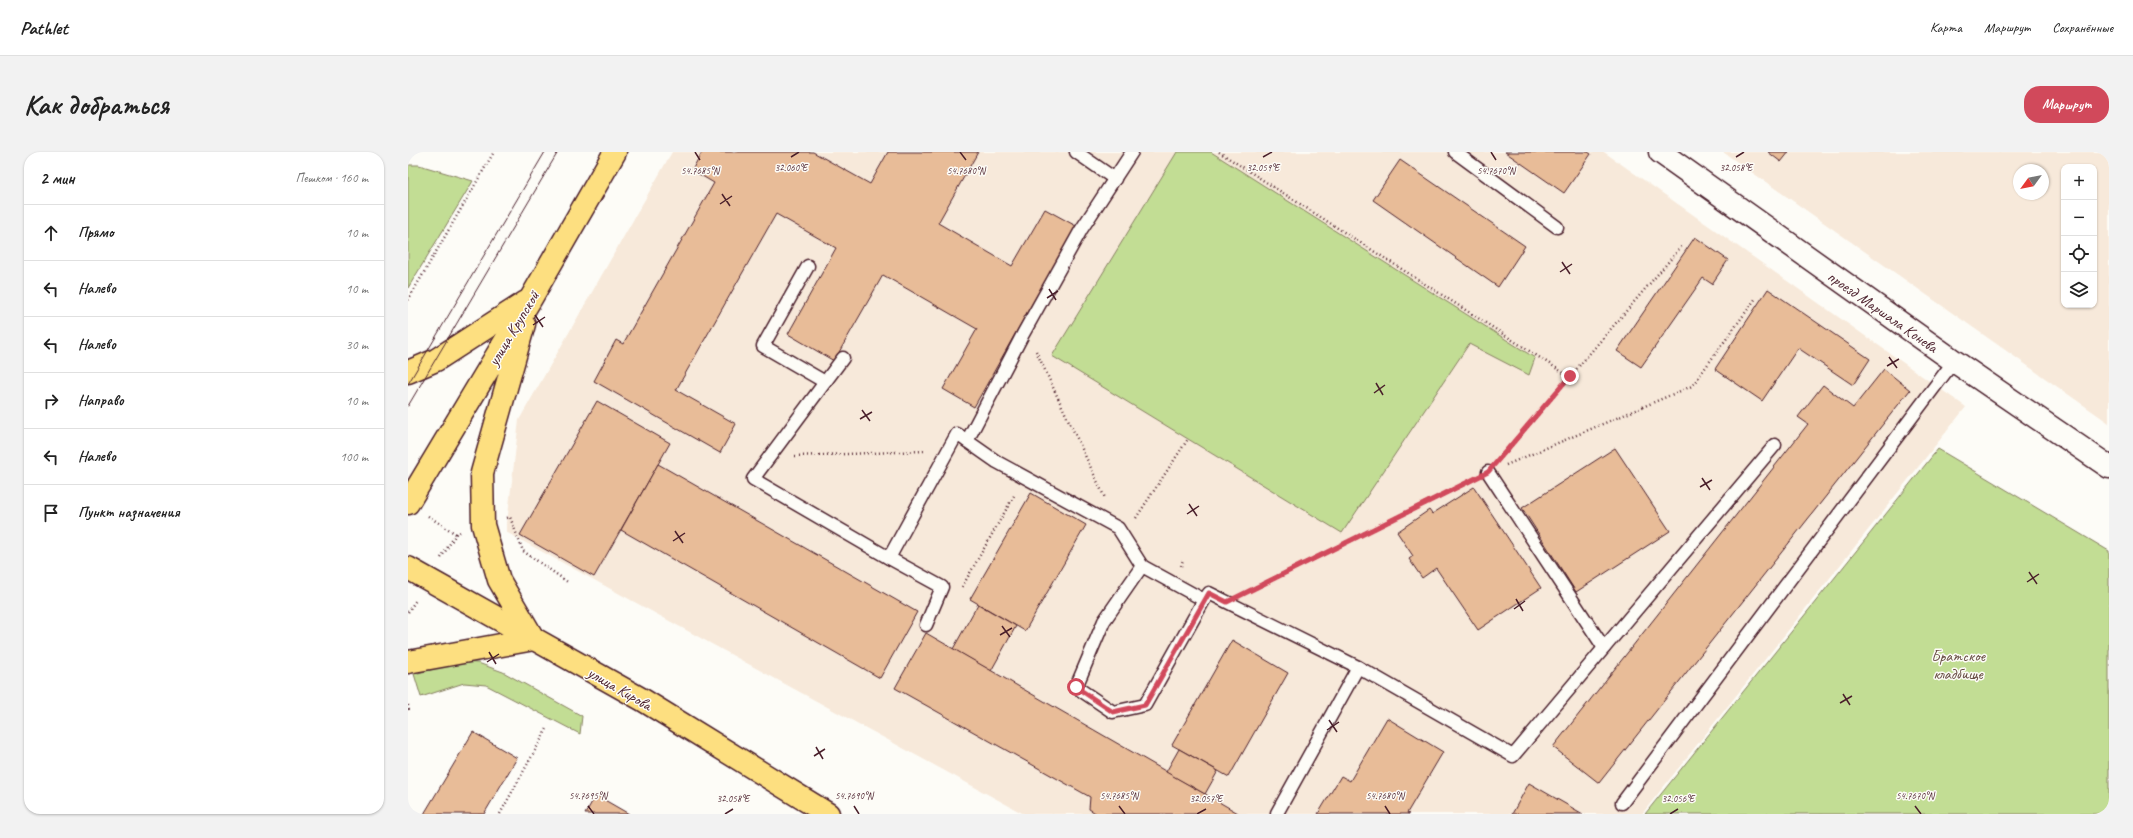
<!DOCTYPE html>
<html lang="ru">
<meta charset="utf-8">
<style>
body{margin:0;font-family:Caveat,sans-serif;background:#f2f2f2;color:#222}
.controls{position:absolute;right:12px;top:12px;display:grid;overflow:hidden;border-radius:8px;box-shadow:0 1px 3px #0004}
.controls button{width:36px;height:36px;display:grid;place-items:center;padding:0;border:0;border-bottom:1px solid #e0e0e0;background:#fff;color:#222;font:20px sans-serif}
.compass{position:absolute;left:1605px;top:12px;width:36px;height:36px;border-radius:50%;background:#fff;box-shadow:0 1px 3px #0004;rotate:237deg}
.stop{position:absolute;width:12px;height:12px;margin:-9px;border:3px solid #d1495b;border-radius:50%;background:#fff}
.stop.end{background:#d1495b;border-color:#fff;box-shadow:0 1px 4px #0008}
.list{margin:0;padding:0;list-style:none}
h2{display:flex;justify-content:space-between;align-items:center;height:52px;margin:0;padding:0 16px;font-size:17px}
h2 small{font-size:13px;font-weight:400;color:#767676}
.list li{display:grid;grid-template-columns:26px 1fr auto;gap:12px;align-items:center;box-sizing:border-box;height:56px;padding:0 16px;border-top:1px solid #e0e0e0}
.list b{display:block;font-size:15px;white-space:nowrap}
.list em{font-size:13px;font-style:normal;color:#767676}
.icon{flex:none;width:22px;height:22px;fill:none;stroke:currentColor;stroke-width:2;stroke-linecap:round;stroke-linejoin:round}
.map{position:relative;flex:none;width:1701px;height:662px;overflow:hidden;border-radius:16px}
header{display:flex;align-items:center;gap:24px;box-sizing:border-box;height:56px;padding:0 20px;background:#fff;border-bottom:1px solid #e0e0e0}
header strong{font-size:19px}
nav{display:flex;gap:22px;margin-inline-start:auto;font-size:14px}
.intro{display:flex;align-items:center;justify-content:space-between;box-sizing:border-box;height:96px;padding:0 24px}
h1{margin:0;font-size:28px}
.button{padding:10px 18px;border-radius:16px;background:#d1495b;color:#fff;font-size:14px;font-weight:700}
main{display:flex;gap:24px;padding:0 24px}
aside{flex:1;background:#fff;border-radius:16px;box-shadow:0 1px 3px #0004}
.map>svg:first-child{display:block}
.built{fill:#f7e9da;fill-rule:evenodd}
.green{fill:#c2dd94;stroke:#867e60}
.building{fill:#e8bc98;stroke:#4a1f2b}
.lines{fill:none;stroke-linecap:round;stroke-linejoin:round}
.lane-casing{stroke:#4a1f2b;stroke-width:15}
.secondary-casing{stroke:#4a1f2b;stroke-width:25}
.primary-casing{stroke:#4a1f2b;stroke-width:25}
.path{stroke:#4a1f2b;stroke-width:2.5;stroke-dasharray:1 3;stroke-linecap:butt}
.lane{stroke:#fdfcf7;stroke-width:12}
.secondary{stroke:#fdfcf7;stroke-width:22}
.primary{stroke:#fddf80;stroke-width:22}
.tram{stroke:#4a1f2b;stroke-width:1}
.route{stroke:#d1495b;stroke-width:5}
.ticks{fill:none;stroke:#4a1f2b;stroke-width:1.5}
.labels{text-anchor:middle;stroke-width:3;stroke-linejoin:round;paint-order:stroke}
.street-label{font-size:16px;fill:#4a1f2b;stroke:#fdfcf7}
.park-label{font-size:16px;fill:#684e45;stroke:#fdfcf7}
.ticks-label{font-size:10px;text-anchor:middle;fill:#4a1f2b;stroke:#fdfcf7;stroke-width:3;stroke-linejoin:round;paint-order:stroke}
</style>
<header>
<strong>Pathlet</strong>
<nav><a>Карта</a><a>Маршрут</a><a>Сохранённые</a></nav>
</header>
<div class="intro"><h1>Как добраться</h1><a class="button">Маршрут</a></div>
<main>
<aside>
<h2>2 мин<small>Пешком · 160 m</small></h2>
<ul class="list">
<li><svg class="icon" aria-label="ahead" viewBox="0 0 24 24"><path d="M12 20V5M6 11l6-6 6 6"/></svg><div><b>Прямо</b></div><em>10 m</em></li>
<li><svg class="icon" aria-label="left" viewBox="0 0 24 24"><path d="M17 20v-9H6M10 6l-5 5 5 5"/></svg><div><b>Налево</b></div><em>10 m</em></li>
<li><svg class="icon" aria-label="left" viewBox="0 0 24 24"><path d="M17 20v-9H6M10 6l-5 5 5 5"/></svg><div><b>Налево</b></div><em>30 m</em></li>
<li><svg class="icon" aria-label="right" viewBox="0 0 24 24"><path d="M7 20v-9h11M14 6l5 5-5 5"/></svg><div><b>Направо</b></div><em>10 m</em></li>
<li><svg class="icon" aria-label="left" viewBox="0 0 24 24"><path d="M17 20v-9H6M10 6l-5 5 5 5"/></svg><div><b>Налево</b></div><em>100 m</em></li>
<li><svg class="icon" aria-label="arrive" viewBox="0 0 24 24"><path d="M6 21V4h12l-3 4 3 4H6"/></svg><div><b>Пункт назначения</b></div></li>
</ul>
</aside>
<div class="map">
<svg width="1701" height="662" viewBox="0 0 1701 662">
<rect width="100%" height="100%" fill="#fdfcf7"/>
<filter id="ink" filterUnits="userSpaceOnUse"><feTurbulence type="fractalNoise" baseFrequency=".025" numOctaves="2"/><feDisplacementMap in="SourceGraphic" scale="8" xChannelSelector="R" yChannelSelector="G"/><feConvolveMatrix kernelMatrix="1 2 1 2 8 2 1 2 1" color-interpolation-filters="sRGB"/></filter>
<g filter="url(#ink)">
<g class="built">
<polygon points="264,0 1196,0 1558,255 1234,662 616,662 98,380 111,268"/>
<path d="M1315 0H1701V271ZM1656 15H1686V153H1656ZM1611 18H1635V42H1611Z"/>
</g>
<g class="green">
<polygon points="769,0 803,0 1127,206 1121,223 1061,192 934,381 644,204"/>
<polygon points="0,13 11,13 65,29 0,136"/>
<polygon points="1530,297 1701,399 1701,662 1237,662"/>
<polygon points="54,510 70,511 95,520 174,564 172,582 78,533 56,531 13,545 6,522"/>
</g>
<g class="building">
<polygon points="294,0 405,0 462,32 480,0 570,0 530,71 604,114 637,57 668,74 566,255 535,237 569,177 475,123 426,209 380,182 428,96 368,62 268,238 328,272 312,301 186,229 208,188 215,192 306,31 284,18"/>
<polygon points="1097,0 1180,0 1183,2 1156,41"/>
<polygon points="1360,0 1381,0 1373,10"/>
<polygon points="992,8 1117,94 1090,135 965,48"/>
<polygon points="1287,85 1320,108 1304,132 1295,126 1233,215 1209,199"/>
<polygon points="1360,137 1462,207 1445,233 1390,196 1354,249 1307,217"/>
<polygon points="1476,217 1502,238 1191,631 1145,595 1400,272 1390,265 1415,233 1445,256"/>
<polygon points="189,249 262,291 186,425 112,383"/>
<polygon points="1207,296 1262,379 1168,440 1114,356"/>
<polygon points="250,312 509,460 472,526 213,378"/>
<polygon points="1066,335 1133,436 1070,478 1028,416 1014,426 1001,407 1005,404 989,380 1021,358 1024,362"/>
<polygon points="623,341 678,373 617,479 562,447"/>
<polygon points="570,452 608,474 583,519 545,497"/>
<polygon points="518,481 830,661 830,662 689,662 681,657 682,645 487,536"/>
<polygon points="824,488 880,521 821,625 764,593"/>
<polygon points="979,566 1035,600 999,661 1001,662 910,662 933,624 942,629"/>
<polygon points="65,580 109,606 76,662 16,662"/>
<polygon points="771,597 810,619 797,642 758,620"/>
<polygon points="1121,631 1175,662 1104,662"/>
<polygon points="188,643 221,662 177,662"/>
</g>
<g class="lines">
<g class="lane-casing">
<g id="lane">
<polyline points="668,0 707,27"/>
<polyline points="1047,0 1149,75"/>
<polyline points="400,114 355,194 417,230"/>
<polyline points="435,206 345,327 481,406"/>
<polyline points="559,289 615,182 673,78 724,0"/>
<polyline points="1080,320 1196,496"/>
<polygon points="734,414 796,448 737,553 705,560 668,535 696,469"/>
<polyline points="796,448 801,441 950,515 869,661"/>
<polyline points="518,473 534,435 481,406 549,282 589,310 710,376 734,414"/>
<polyline points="950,515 1105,604 1367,293"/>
<polyline points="1214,651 1546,209"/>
</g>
</g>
<g class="secondary-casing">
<polyline id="secondary" points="1252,0 1546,209 1701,315"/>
</g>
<g class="primary-casing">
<g id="primary">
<polyline points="116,172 74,321 75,373 91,428 125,486"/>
<polyline points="0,220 28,208 118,150"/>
<polyline points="0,351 122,148 207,0"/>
<polyline points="0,416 235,548 420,662"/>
<polyline points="0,510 126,487"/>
</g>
</g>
<g class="path">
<polyline points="811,0 1162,225"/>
<polyline points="0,148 86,0"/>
<polyline points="628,199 697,346"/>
<polyline points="387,304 516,299"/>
<polyline points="1093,305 1274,94"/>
<polyline points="1098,313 1284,234 1348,146"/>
<polyline points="20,364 48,382"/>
<polyline points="99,366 102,365 115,399 161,431"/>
<polyline points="728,366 780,287"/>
<polyline points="33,406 48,382 52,380"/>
<polyline points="773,414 775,408"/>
<polyline points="554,435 607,342"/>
<polyline points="841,439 1062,329"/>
<polyline points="0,460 8,448"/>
<polyline points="0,553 1,559"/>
<polyline points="92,662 140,575"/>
</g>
<use href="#lane" class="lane"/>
<use href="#secondary" class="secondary"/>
<use href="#primary" class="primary"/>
<g class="tram">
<polyline points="0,232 137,0"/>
<polyline points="0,254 150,0"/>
</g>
</g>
</g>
<g class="lines" filter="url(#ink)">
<polyline class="route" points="668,535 705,560 737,553 801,441 819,450 1080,320 1162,224"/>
</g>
<path class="ticks" d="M287 0 292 8M552 0 558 8M1083 0 1088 8M383 5 391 0M855 5 864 0M1328 5 1336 0M314 42 322 54M312 52 324 44M1154 110 1162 122M1152 120 1164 112M641 137 648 148M639 146 650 139M127 163 135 175M125 173 137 165M1481 205 1489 216M1479 214 1491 207M968 231 975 243M966 241 977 233M454 258 462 269M452 267 464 260M1294 326 1302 338M1292 335 1304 328M781 352 789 364M779 362 791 354M267 379 275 391M265 389 277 381M1621 420 1629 432M1619 430 1631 422M1108 447 1115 459M1106 457 1117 449M594 474 602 485M592 483 604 476M81 500 88 512M79 510 91 502M1435 542 1442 553M1432 551 1444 544M921 568 929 580M919 578 931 570M408 595 415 607M406 604 417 597M180 654 186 662M446 654 451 662M711 654 717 662M977 654 982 662M1507 654 1513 662M317 662 325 657M789 662 798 657M1262 662 1270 657"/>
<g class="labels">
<g class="street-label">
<text transform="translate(1475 159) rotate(35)" y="6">проезд Маршала Конева</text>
<text transform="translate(105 176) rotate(-59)" y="6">улица Крупской</text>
<text transform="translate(212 536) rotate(30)" y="6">улица Кирова</text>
</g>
<g class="park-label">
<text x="1550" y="509">Братское<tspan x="1550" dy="18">кладбище</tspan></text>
</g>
</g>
<g class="ticks-label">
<text x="383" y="19">32.060°E</text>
<text x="855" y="19">32.059°E</text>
<text x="1328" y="19">32.058°E</text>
<text x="292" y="22">54.7685°N</text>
<text x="558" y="22">54.7680°N</text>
<text x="1088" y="22">54.7670°N</text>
<text x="180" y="647">54.7695°N</text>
<text x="446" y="647">54.7690°N</text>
<text x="711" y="647">54.7685°N</text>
<text x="977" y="647">54.7680°N</text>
<text x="1507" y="647">54.7670°N</text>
<text x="325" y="650">32.058°E</text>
<text x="798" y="650">32.057°E</text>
<text x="1270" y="650">32.056°E</text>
</g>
</svg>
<div class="controls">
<button>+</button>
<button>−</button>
<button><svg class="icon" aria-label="locate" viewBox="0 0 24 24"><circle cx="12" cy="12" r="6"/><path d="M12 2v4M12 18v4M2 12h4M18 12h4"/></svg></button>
<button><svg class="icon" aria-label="layers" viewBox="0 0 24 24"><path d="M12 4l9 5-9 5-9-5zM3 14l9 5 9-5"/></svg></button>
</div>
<svg class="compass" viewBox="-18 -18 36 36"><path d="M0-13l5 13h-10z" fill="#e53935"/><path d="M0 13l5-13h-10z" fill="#767676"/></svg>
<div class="stop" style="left:668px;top:535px"></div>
<div class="stop end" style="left:1162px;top:224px"></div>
</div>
</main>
